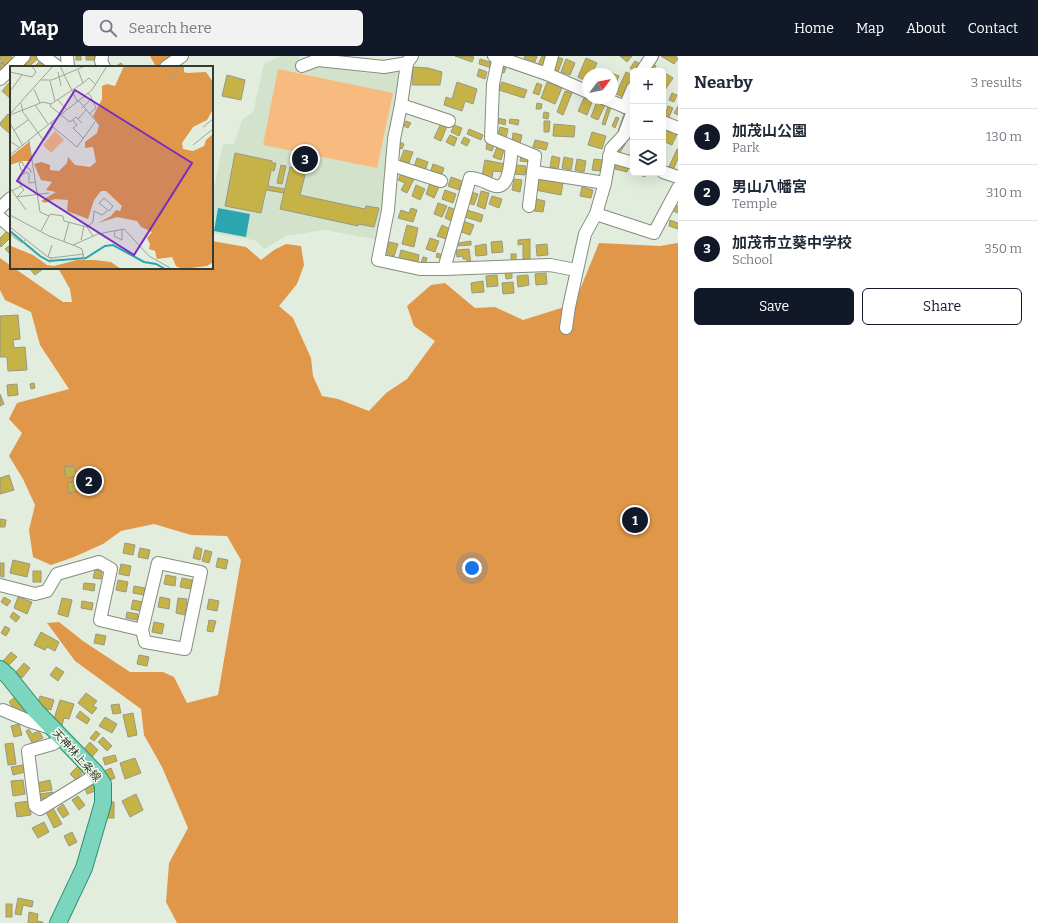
<!DOCTYPE html>
<meta charset="utf-8">
<style>
body{margin:0;font-family:Bitter,"Noto Sans JP",serif;background:#f2f2f3;color:#1f2937}
.controls{position:absolute;right:12px;top:12px;display:grid;overflow:hidden;border-radius:6px;box-shadow:0 4px 16px #0002}
.controls button{width:36px;height:36px;display:grid;place-items:center;padding:0;border:0;border-bottom:1px solid #e0e1e3;background:#fff;color:#1f2937;font:20px sans-serif}
.compass{position:absolute;left:582px;top:12px;width:36px;height:36px;border-radius:50%;background:#fff;box-shadow:0 4px 16px #0002;rotate:58deg}
.you{position:absolute;left:472px;top:512px;width:14px;height:14px;margin:-10px;border:3px solid #fff;border-radius:50%;background:#1a73e8;box-shadow:0 0 0 6px #1a73e833}
.badge{display:grid;place-items:center;width:26px;height:26px;border-radius:50%;background:#111827;color:#fff;font-size:13px;font-weight:700}
.pin{position:absolute;translate:-50% -50%;border:2px solid #fff;box-shadow:0 1px 4px #0006}
.list{margin:0;padding:0;list-style:none}
h2{display:flex;justify-content:space-between;align-items:center;height:52px;margin:0;padding:0 16px;font-size:17px}
h2 small{font-size:13px;font-weight:400;color:#747a83}
.list li{display:grid;grid-template-columns:26px 1fr auto;gap:12px;align-items:center;box-sizing:border-box;height:56px;padding:0 16px;border-top:1px solid #e0e1e3}
.list b{display:block;font-size:15px;white-space:nowrap}
.list p{margin:0;font-size:13px;white-space:nowrap;color:#747a83}
.list em{font-size:13px;font-style:normal;color:#747a83}
.actions{display:flex;gap:8px;padding:12px 16px}
.actions a{flex:1;padding:9px 0;border:1px solid #111827;border-radius:6px;text-align:center;font-size:14px;color:#111827}
.actions .main{background:#111827;color:#fff}
.icon{flex:none;width:22px;height:22px;fill:none;stroke:currentColor;stroke-width:2;stroke-linecap:round;stroke-linejoin:round}
.map{position:relative;flex:none;width:678px;height:867px;overflow:hidden}
header{display:flex;align-items:center;gap:24px;box-sizing:border-box;height:56px;padding:0 20px;background:#111827;color:#fff}
header strong{font-size:19px}
nav{display:flex;gap:22px;margin-inline-start:auto;font-size:14px}
.search{width:280px;height:36px;background:#f2f2f3;display:flex;align-items:center;gap:10px;box-sizing:border-box;padding:0 14px;border-radius:6px;color:#747a83;font-size:15px}
main{display:flex}
aside{flex:1;background:#fff}
.map>svg:first-child{display:block}
.built{fill:#d3e2cb}
.green{fill:#f7bb80}
.forest{fill:#e19749}
.water{fill:#2ba6b0}
.building{fill:#c6b347;stroke:#999786}
.lines{fill:none;stroke-linecap:round;stroke-linejoin:round}
.minor-casing{stroke:#838d7e;stroke-width:14}
.major-casing{stroke:#2a8e71;stroke-width:18}
.minor{stroke:#fff;stroke-width:12}
.major{stroke:#7cd6be;stroke-width:16}
.labels{text-anchor:middle;stroke-width:3;stroke-linejoin:round;paint-order:stroke}
.street-label{font-size:11px;fill:#353a33;stroke:#f0fbea}
.inset-river{fill:none;stroke:#2ba6b0;stroke-width:2}
.inset-road{fill:none;stroke:#9da599;stroke-width:1}
.view{fill:#7b2cbf;fill-opacity:0.15;stroke:#7b2cbf;stroke-width:2}
.inset-edge{fill:none;stroke:#353a33;stroke-width:2}
</style>
<header>
<strong>Map</strong>
<div class="search"><svg class="icon" aria-label="search" viewBox="0 0 24 24"><circle cx="10" cy="10" r="6"/><path d="M15 15l6 6"/></svg>Search here</div>
<nav><a>Home</a><a>Map</a><a>About</a><a>Contact</a></nav>
</header>
<main>
<div class="map">
<svg width="678" height="867" viewBox="0 0 678 867">
<rect width="100%" height="100%" fill="#e3eddd"/>
<polygon class="built" points="281,0 300,0 296,7 302,15 320,10 375,18 399,15 399,28 380,184 324,174 286,180 264,193 254,184 212,177 212,143 223,88 234,88 242,64 253,56 264,8"/>
<polygon class="green" points="278,13 393,37 377,112 263,89"/>
<g class="forest">
<polygon points="150,0 175,0 158,11 156,11"/>
<polygon points="212,185 246,191 261,204 274,194 286,188 301,190 304,209 297,228 279,250 293,262 311,302 313,320 322,340 338,343 369,355 386,337 407,323 435,285 414,270 407,250 431,229 445,227 475,252 495,251 523,264 574,248 599,187 660,190 678,187 678,867 177,867 166,846 169,807 188,772 162,711 144,679 141,653 75,605 47,567 59,566 83,585 130,616 163,616 174,621 187,647 218,639 241,504 227,480 191,479 154,468 121,475 103,488 74,501 51,509 33,501 29,474 35,449 23,423 9,400 22,377 9,363 17,347 69,333 40,289 31,256 5,244 0,234 0,202 11,210 11,212 14,212 63,246 72,246 70,233 58,212 212,212"/>
</g>
<polygon class="water" points="218,152 250,158 246,181 214,175"/>
<g class="building">
<polygon points="0,0 11,0 13,2 5,9 0,4"/>
<polygon points="31,0 37,0 39,2 28,11 24,7"/>
<rect x="76" y="0" width="5" height="4"/>
<polygon points="86,0 96,0 95,4 86,4"/>
<polygon points="455,0 470,0 474,1 472,6"/>
<polygon points="525,0 537,0 535,6 524,2"/>
<polygon points="542,0 547,0 543,11 538,9"/>
<polygon points="620,0 632,0 627,6"/>
<polygon points="661,0 676,0 678,3 674,8"/>
<polygon points="558,1 563,3 558,16 552,14"/>
<polygon points="586,2 597,7 592,18 588,18 588,26 578,21"/>
<polygon points="480,3 493,7 492,12 479,8"/>
<polygon points="566,3 575,7 570,19 561,16"/>
<polygon points="41,4 46,9 44,11 34,11"/>
<polygon points="635,5 640,8 634,15 630,12"/>
<polygon points="1,6 6,11 0,15 0,7"/>
<polygon points="121,7 124,11 115,11"/>
<polygon points="652,7 656,10 653,15 647,15"/>
<polygon points="413,11 428,12 442,16 440,29 412,29"/>
<polygon points="502,11 506,12 504,17 500,16"/>
<polygon points="479,13 487,16 485,23 477,20"/>
<polygon points="626,16 633,19 623,41 616,38"/>
<polygon points="663,16 673,22 665,34 663,32"/>
<polygon points="612,17 619,20 612,36 611,18"/>
<polygon points="227,19 245,24 241,44 222,40"/>
<polygon points="457,26 477,33 473,48 465,45 462,55 444,49 446,41 452,43"/>
<polygon points="502,26 527,34 524,42 499,34"/>
<polygon points="547,26 562,32 555,48 541,42"/>
<polygon points="9,27 11,29 11,43 2,35"/>
<polygon points="537,27 542,29 539,39 533,37"/>
<polygon points="565,35 572,37 563,59 557,56"/>
<polygon points="672,37 677,39 674,46 669,44"/>
<polygon points="584,42 592,46 587,59 578,55"/>
<polygon points="597,45 605,49 598,64 591,61"/>
<polygon points="537,47 542,48 541,53 536,53"/>
<polygon points="608,50 611,51 605,69 602,68"/>
<polygon points="668,50 673,52 669,61 665,59"/>
<polygon points="678,50 678,59 674,57"/>
<polygon points="544,56 549,57 548,63 543,62"/>
<polygon points="8,58 11,61 11,75 9,77 0,69 0,67"/>
<polygon points="624,58 627,59 621,76 618,75"/>
<polygon points="616,61 619,62 615,72 612,70"/>
<polygon points="497,62 506,64 505,69 496,66"/>
<polygon points="510,63 519,64 518,69 509,67"/>
<polygon points="406,65 411,67 408,72 404,70"/>
<polygon points="544,65 550,65 549,76 544,76"/>
<polygon points="441,67 447,70 441,85 434,82"/>
<polygon points="554,68 575,70 574,81 553,80"/>
<polygon points="454,69 462,72 459,80 451,76"/>
<polygon points="500,71 508,73 506,82 498,79"/>
<polygon points="469,73 483,79 481,84 467,78"/>
<polygon points="665,73 677,78 672,89 663,85 663,78"/>
<polygon points="592,76 606,80 602,93 588,89"/>
<polygon points="513,77 522,79 520,88 512,86"/>
<polygon points="450,79 457,82 454,90 446,86"/>
<polygon points="464,81 470,84 467,90 461,87"/>
<polygon points="535,84 548,87 546,94 533,91"/>
<polygon points="622,84 626,87 619,98 615,95"/>
<polygon points="400,86 404,88 402,93 397,91"/>
<polygon points="487,87 494,89 492,95 486,93"/>
<polygon points="497,91 504,94 501,104 493,101"/>
<polygon points="677,93 678,93 678,103 673,114 669,111"/>
<polygon points="404,94 413,96 409,107 400,105"/>
<polygon points="235,97 272,105 272,107 276,107 274,115 271,114 268,130 285,133 284,137 266,134 261,157 225,150"/>
<polygon points="521,100 530,102 529,106 520,105"/>
<polygon points="552,100 560,102 558,113 550,111"/>
<polygon points="564,101 573,103 571,114 562,112"/>
<polygon points="417,102 428,106 425,115 414,111"/>
<polygon points="577,103 586,105 584,116 575,114"/>
<polygon points="594,103 603,104 600,115 592,114"/>
<polygon points="485,104 505,108 504,116 493,115 492,122 482,120"/>
<polygon points="617,107 629,110 627,116 615,113"/>
<polygon points="433,108 444,112 441,121 430,117"/>
<polygon points="281,109 286,110 282,128 277,127"/>
<polygon points="514,109 526,110 525,119 514,118"/>
<polygon points="290,111 306,115 300,139 365,153 366,150 379,152 374,171 358,168 358,170 280,153"/>
<polygon points="401,117 414,123 407,137 401,134 405,127 398,124"/>
<polygon points="640,117 646,117 645,121 640,119"/>
<polygon points="451,121 462,125 459,134 448,130"/>
<polygon points="538,122 563,127 561,139 535,134"/>
<polygon points="514,123 522,124 520,136 512,134"/>
<polygon points="430,127 439,131 434,142 426,138"/>
<polygon points="416,129 425,133 420,144 412,140"/>
<polygon points="582,131 593,134 591,142 580,140"/>
<polygon points="445,134 456,138 453,147 442,143"/>
<polygon points="481,135 489,137 485,153 477,150"/>
<polygon points="471,136 478,138 474,149 468,147"/>
<polygon points="492,140 502,143 499,152 489,148"/>
<polygon points="536,143 545,145 543,156 534,155"/>
<polygon points="438,147 447,150 442,161 434,158"/>
<polygon points="675,148 678,150 678,157 673,155"/>
<polygon points="449,151 458,155 454,166 445,162"/>
<polygon points="411,152 417,154 413,166 398,162 401,154 409,157"/>
<polygon points="467,154 483,159 481,166 465,161"/>
<polygon points="670,164 678,167 678,173 669,170"/>
<polygon points="463,165 474,169 470,179 459,175"/>
<polygon points="407,169 418,172 414,191 402,188"/>
<polygon points="442,169 450,173 446,183 437,180"/>
<polygon points="7,175 11,181 1,191 0,190 0,182"/>
<polygon points="430,182 439,185 435,196 426,193"/>
<polygon points="530,183 530,203 523,203 523,188 518,189 518,184"/>
<polygon points="471,185 471,189 458,190 458,187"/>
<polygon points="502,185 503,196 492,197 491,186"/>
<polygon points="389,186 398,188 394,200 385,197"/>
<polygon points="11,188 11,198 10,198 5,193"/>
<polygon points="486,188 487,199 476,200 475,190"/>
<polygon points="547,188 548,199 537,200 536,189"/>
<polygon points="469,193 471,208 467,209 467,203 463,203 463,200 457,201 456,194"/>
<polygon points="401,194 419,199 418,206 399,202"/>
<polygon points="437,197 443,199 442,203 436,201"/>
<rect x="511" y="198" width="5" height="8"/>
<polygon points="423,201 427,202 425,209 421,207"/>
<polygon points="29,212 42,212 43,213 35,219"/>
<polygon points="505,216 512,216 512,222 506,223"/>
<polygon points="546,217 547,228 536,229 535,218"/>
<polygon points="497,219 498,230 487,231 486,220"/>
<polygon points="528,219 529,229 518,231 517,220"/>
<polygon points="483,225 484,236 472,237 471,227"/>
<polygon points="513,226 514,237 503,238 502,227"/>
<polygon points="18,259 20,283 13,284 14,292 25,291 27,314 8,315 7,301 0,301 0,260"/>
<polygon points="34,327 35,332 31,333 30,328"/>
<polygon points="17,328 18,339 8,340 7,329"/>
<polygon points="0,338 4,348 0,350"/>
<polygon points="74,410 76,420 66,422 64,411"/>
<polygon points="99,414 104,435 87,438 86,433 69,437 67,427 86,423 84,417"/>
<polygon points="9,419 14,434 0,438 0,422"/>
<polygon points="0,463 6,464 5,471 0,471"/>
<polygon points="125,487 135,489 133,499 123,497"/>
<polygon points="196,491 202,493 200,504 193,502"/>
<polygon points="140,492 150,494 148,503 138,501"/>
<polygon points="205,494 212,496 209,507 202,505"/>
<polygon points="218,502 228,504 226,513 216,511"/>
<polygon points="13,504 30,508 27,521 10,517"/>
<polygon points="0,507 4,507 4,521 0,520"/>
<polygon points="121,508 131,510 129,520 119,518"/>
<polygon points="95,514 102,515 101,523 93,522"/>
<rect x="33" y="515" width="8" height="11"/>
<polygon points="166,519 176,521 175,530 164,528"/>
<polygon points="182,522 192,524 191,533 180,531"/>
<polygon points="118,524 128,526 126,536 116,534"/>
<polygon points="84,527 95,528 94,535 83,533"/>
<polygon points="134,530 145,532 144,539 133,537"/>
<polygon points="4,541 11,545 7,550 1,546"/>
<polygon points="18,541 32,546 27,558 14,552"/>
<polygon points="160,541 170,543 169,553 158,551"/>
<polygon points="62,542 72,544 68,561 58,558"/>
<polygon points="178,542 187,543 185,559 176,557"/>
<polygon points="209,543 219,545 217,555 207,553"/>
<polygon points="133,544 143,546 141,555 131,553"/>
<polygon points="82,545 93,547 92,554 81,552"/>
<polygon points="13,556 20,561 16,566 10,561"/>
<polygon points="127,556 138,558 137,564 126,562"/>
<polygon points="209,564 216,565 213,576 207,575"/>
<polygon points="154,566 164,568 162,578 152,576"/>
<polygon points="5,570 10,573 6,580 1,577"/>
<polygon points="41,576 59,586 55,595 47,591 45,594 34,589"/>
<polygon points="96,578 106,580 104,589 94,587"/>
<polygon points="11,596 17,601 8,610 3,605"/>
<polygon points="139,599 149,601 147,610 137,608"/>
<polygon points="24,607 30,612 22,622 16,616"/>
<polygon points="56,611 64,616 58,625 50,619"/>
<polygon points="86,637 97,645 93,650 97,652 92,658 78,647"/>
<polygon points="16,640 27,653 19,659 9,646"/>
<polygon points="40,640 54,644 51,654 37,650"/>
<polygon points="60,644 74,648 69,663 64,662 62,669 53,666"/>
<polygon points="119,648 121,657 113,658 111,649"/>
<polygon points="80,655 90,663 87,668 76,661"/>
<polygon points="133,657 137,679 128,681 123,659"/>
<polygon points="105,661 117,668 112,677 99,670"/>
<polygon points="19,668 22,679 14,681 11,670"/>
<polygon points="29,673 32,678 39,675 43,682 32,687 26,675"/>
<polygon points="96,675 100,678 94,685 90,682"/>
<polygon points="103,681 112,690 107,695 98,686"/>
<polygon points="90,686 98,694 91,702 83,694"/>
<polygon points="13,687 16,708 8,709 5,688"/>
<polygon points="115,699 117,705 105,709 103,702"/>
<polygon points="135,702 141,717 125,723 120,707"/>
<polygon points="23,709 25,716 13,719 11,711"/>
<polygon points="78,710 84,715 76,724 70,718"/>
<polygon points="111,712 115,722 106,726 102,716"/>
<polygon points="23,724 25,738 13,740 11,725"/>
<polygon points="50,724 52,734 39,736 37,727"/>
<polygon points="93,728 95,735 87,738 85,732"/>
<polygon points="53,736 54,740 41,743 40,738"/>
<polygon points="136,738 143,754 130,761 122,745"/>
<polygon points="78,740 85,749 79,754 72,744"/>
<polygon points="29,745 31,759 17,761 15,747"/>
<polygon points="108,746 114,746 114,762 107,762"/>
<polygon points="63,748 69,758 63,762 57,753"/>
<polygon points="53,752 62,768 54,772 46,756"/>
<polygon points="44,766 49,776 38,782 32,772"/>
<polygon points="72,776 77,786 69,790 64,780"/>
<polygon points="18,842 33,845 32,851 23,849 21,859 15,858"/>
<rect x="6" y="848" width="6" height="13"/>
<polygon points="29,856 38,858 37,865 43,866 43,867 28,867"/>
</g>
<g class="lines">
<g class="minor-casing">
<g id="minor">
<polyline points="43,0 58,11"/>
<polyline points="67,0 68,11"/>
<polyline points="102,0 101,5 104,11"/>
<polyline points="412,0 407,7 401,49 394,83 388,154 378,204 420,213 444,213 550,209 576,214"/>
<polyline points="494,0 547,18 588,36"/>
<polyline points="499,0 493,28 491,82 535,100 529,150"/>
<polyline points="302,10 318,4 384,11 407,7"/>
<polyline points="13,11 24,0"/>
<polyline points="166,11 182,0"/>
<polyline points="642,15 652,0"/>
<polyline points="547,18 552,0"/>
<polyline points="0,23 11,13"/>
<polyline points="603,42 633,54"/>
<polyline points="401,49 449,65"/>
<polyline points="625,51 633,32"/>
<polyline points="663,66 678,72"/>
<polyline points="609,100 633,107"/>
<polyline points="392,109 441,125"/>
<polyline points="534,116 605,127"/>
<polyline points="663,116 678,121"/>
<polyline points="0,152 11,142"/>
<polyline points="596,158 654,177 678,132"/>
<polyline points="0,162 11,171"/>
<path d="M444 213 470 122C478 122 485 126 492 129 511 137 510 103 512 91"/>
<polyline points="566,272 569,251 585,178 596,158 605,127 611,93 624,79 633,55"/>
<polygon points="158,507 201,516 185,593 145,586 142,574"/>
<polyline points="0,529 35,538 47,535 57,518 99,506 111,513 100,564 142,574"/>
<polyline points="3,654 29,665 51,672"/>
<polyline points="62,682 53,688 28,695 35,750 40,753 89,723 95,716"/>
</g>
</g>
<g class="major-casing">
<polyline id="major" points="0,613 8,620 36,655 95,716 103,728 103,747 84,812 58,867"/>
</g>
<use href="#minor" class="minor"/>
<use href="#major" class="major"/>
</g>
<g class="labels">
<g class="street-label">
<text transform="translate(77 699) rotate(48)" y="4">天神林上条線</text>
</g>
</g>
<g transform="translate(10 10)">
<rect width="203" height="203" fill="#e3eddd"/>
<path d="M45 65 54 74 41 87 33 79Z" fill="#f7bb80"/>
<path d="M114 0H174V6L177 7 196 6 203 16V43L197 54 183 61 172 77 173 83 183 85 194 80 196 74 203 68V196L197 200 172 203 166 200 162 191 147 193 145 185 139 183 140 178 137 172 142 166 131 161 127 155 107 151 88 157 101 150 106 144 110 145 112 140 96 125H91L84 134 78 153 57 145 58 134 45 133 35 137 31 135 46 126 36 124 42 116 31 114 24 98 31 96 40 99V104L49 105 57 97 58 91 65 99 80 101 86 96 83 81 75 82V76L87 67 89 59 83 50 92 33V20L97 18 105 20ZM19 76 22 95H12L0 99V91ZM1 180 23 189 37 199 44 200 67 194H85L101 196 111 203H0Z" fill="#e19749"/>
<path class="inset-river" d="M0 165 30 190 39 195 76 192 95 180 103 179 134 196 146 198 155 203"/>
<path class="inset-road" d="M50 0 67 35M68 4 73 17 79 12 85 18M0 6 22 11 26 6 22 0M48 6 51 20M31 14H42L75 0M159 14 167 7 168 0M40 15 45 35M24 23 30 37M1 24 12 9M48 34 56 43M68 34 92 62M11 37 13 46 34 75M41 38 40 40 60 56 66 51 72 57M25 39 38 58M72 42 82 32 78 27M0 48 43 0M79 48 86 42 82 33M0 49 33 36 41 38 73 17M68 53 76 44M63 54 67 59 63 62 74 73M41 56 43 61 67 81 85 56M0 57 13 80M193 61 203 53M4 64 18 54M0 75 10 82M19 75 30 146 39 150 40 148 53 150 54 155 77 161 83 170M34 75 43 61M183 79 203 63M0 89 82 24 97 0M19 108 11 104 9 97 12 96 14 100 20 103 21 107M19 108V117L26 116M0 122 16 144M2 125 11 120 9 110 15 107M6 131 39 127M7 131 14 124 11 120M94 132 103 140 99 145 89 137ZM0 149 39 170 63 179 88 168 114 163 139 190 162 203M0 161 38 191M77 161 83 156 84 145 92 149 97 145M31 165 39 150M105 165 104 170 112 174V163M0 168 12 177 16 173M71 174 74 160M54 175 59 156M63 179 72 183 74 194M41 192 74 188M40 197 41 192 38 191 42 179"/>
<path class="view" d="M65 24 182 97 124 189 7 115Z"/>
<rect width="203" height="203" class="inset-edge"/>
</g>
</svg>
<div class="controls">
<button>+</button>
<button>−</button>
<button><svg class="icon" aria-label="layers" viewBox="0 0 24 24"><path d="M12 4l9 5-9 5-9-5zM3 14l9 5 9-5"/></svg></button>
</div>
<svg class="compass" viewBox="-18 -18 36 36"><path d="M0-13l5 13h-10z" fill="#e53935"/><path d="M0 13l5-13h-10z" fill="#747a83"/></svg>
<div class="you"></div>
<div class="pin badge" style="left:635px;top:464px">1</div>
<div class="pin badge" style="left:89px;top:425px">2</div>
<div class="pin badge" style="left:305px;top:103px">3</div>
</div>
<aside>
<h2>Nearby<small>3 results</small></h2>
<ul class="list">
<li><span class="badge">1</span><div><b>加茂山公園</b><p>Park</p></div><em>130 m</em></li>
<li><span class="badge">2</span><div><b>男山八幡宮</b><p>Temple</p></div><em>310 m</em></li>
<li><span class="badge">3</span><div><b>加茂市立葵中学校</b><p>School</p></div><em>350 m</em></li>
</ul>
<div class="actions"><a class="main">Save</a><a>Share</a></div>
</aside>
</main>
